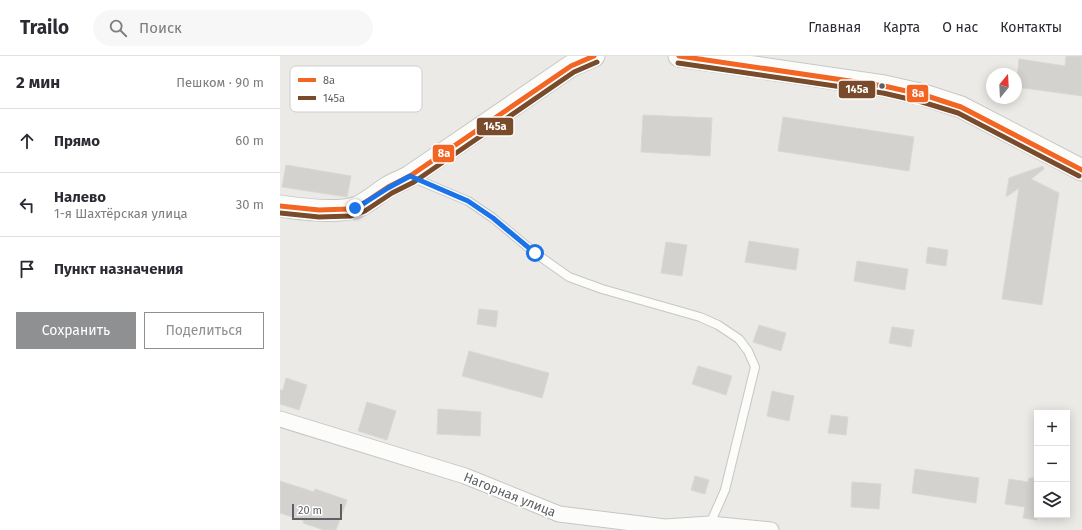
<!DOCTYPE html>
<html lang="ru">
<meta charset="utf-8">
<style>
body{margin:0;font-family:"Fira Sans",sans-serif;background:#f7f7f7;color:#2b2b33}
.controls{position:absolute;right:12px;bottom:12px;display:grid;overflow:hidden;border-radius:0px;box-shadow:0 2px 10px #0003}
.controls button{width:36px;height:36px;display:grid;place-items:center;padding:0;border:0;border-bottom:1px solid #e1e1e2;background:#fff;color:#2b2b33;font:20px sans-serif}
.compass{position:absolute;left:706px;top:12px;width:36px;height:36px;border-radius:50%;background:#fff;box-shadow:0 2px 10px #0003;rotate:18deg}
.scale{position:absolute;left:12px;bottom:10px;width:50px;box-sizing:border-box;padding-left:4px;border:2px solid #5c5f63;border-top:0;font-size:11px;line-height:14px;white-space:nowrap;color:#5c5f63;-webkit-text-stroke:3px #fff;paint-order:stroke}
.stop{position:absolute;width:12px;height:12px;margin:-9px;border:3px solid #1a73e8;border-radius:50%;background:#fff}
.stop.end{background:#1a73e8;border-color:#fff;box-shadow:0 1px 4px #0008}
.list{margin:0;padding:0;list-style:none}
h2{display:flex;justify-content:space-between;align-items:center;height:52px;margin:0;padding:0 16px;font-size:17px}
h2 small{font-size:13px;font-weight:400;color:#7c7c81}
.list li{display:grid;grid-template-columns:26px 1fr auto;gap:12px;align-items:center;box-sizing:border-box;height:64px;padding:0 16px;border-top:1px solid #e1e1e2}
.list b{display:block;font-size:15px;white-space:nowrap}
.list p{margin:0;font-size:13px;white-space:nowrap;color:#7c7c81}
.list em{font-size:13px;font-style:normal;color:#7c7c81}
.actions{display:flex;gap:8px;padding:12px 16px}
.actions a{flex:1;padding:9px 0;border:1px solid #8e9091;border-radius:0px;text-align:center;font-size:14px;color:#8e9091}
.actions .main{background:#8e9091;color:#fff}
.icon{flex:none;width:22px;height:22px;fill:none;stroke:currentColor;stroke-width:2;stroke-linecap:round;stroke-linejoin:round}
.map{position:relative;flex:none;width:802px;height:474px;overflow:hidden}
header{display:flex;align-items:center;gap:24px;box-sizing:border-box;height:56px;padding:0 20px;background:#fff;border-bottom:1px solid #e1e1e2}
header strong{font-size:19px}
nav{display:flex;gap:22px;margin-inline-start:auto;font-size:14px}
.search{width:280px;height:36px;background:#f7f7f7;display:flex;align-items:center;gap:10px;box-sizing:border-box;padding:0 14px;border-radius:22px;color:#7c7c81;font-size:15px}
main{display:flex}
aside{flex:1;background:#fff}
.map>svg:first-child{display:block}
.building{fill:#d3d2cf;stroke:#dad8d5}
.lines{fill:none;stroke-linecap:round;stroke-linejoin:round}
.lane-casing{stroke:#c7c6c6;stroke-width:10}
.street-casing{stroke:#c7c6c6;stroke-width:17}
.secondary-casing{stroke:#c8c8c8;stroke-width:23}
.lane{stroke:#fcfcfb;stroke-width:8}
.street{stroke:#fcfcfb;stroke-width:15}
.secondary{stroke:#fcfcfb;stroke-width:21}
.bus-1-casing{stroke:#fff;stroke-width:8}
.bus-2-casing{stroke:#fff;stroke-width:8}
.bus-1{stroke:#f26522;stroke-width:5}
.bus-2{stroke:#7a4b2a;stroke-width:5}
.route{stroke:#1a73e8;stroke-width:5}
.bus-dot{fill:#5c5f63;stroke:#fff;stroke-width:1.5}
.labels{text-anchor:middle;stroke-width:3;stroke-linejoin:round;paint-order:stroke}
.street-label{font-size:13px;fill:#5c5f63;stroke:#fff}
.key{fill:#fff;stroke:#cecfd0;stroke-width:1}
.key-label{font-size:11px;fill:#5c5f63}
.line-badge{stroke:#fff;stroke-width:1.5}
.badge-label{font-size:11px;text-anchor:middle;font-weight:bold;fill:#fff}
</style>
<header>
<strong>Trailo</strong>
<div class="search"><svg class="icon" aria-label="search" viewBox="0 0 24 24"><circle cx="10" cy="10" r="6"/><path d="M15 15l6 6"/></svg>Поиск</div>
<nav><a>Главная</a><a>Карта</a><a>О нас</a><a>Контакты</a></nav>
</header>
<main>
<aside>
<h2>2 мин<small>Пешком · 90 m</small></h2>
<ul class="list">
<li><svg class="icon" aria-label="ahead" viewBox="0 0 24 24"><path d="M12 20V5M6 11l6-6 6 6"/></svg><div><b>Прямо</b></div><em>60 m</em></li>
<li><svg class="icon" aria-label="left" viewBox="0 0 24 24"><path d="M17 20v-9H6M10 6l-5 5 5 5"/></svg><div><b>Налево</b><p>1-я Шахтёрская улица</p></div><em>30 m</em></li>
<li><svg class="icon" aria-label="arrive" viewBox="0 0 24 24"><path d="M6 21V4h12l-3 4 3 4H6"/></svg><div><b>Пункт назначения</b></div></li>
</ul>
<div class="actions"><a class="main">Сохранить</a><a>Поделиться</a></div>
</aside>
<div class="map">
<svg width="802" height="474" viewBox="0 0 802 474">
<rect width="100%" height="100%" fill="#ebeae6"/>
<g class="building">
<polygon points="786,0 802,0 802,40 736,31 739,3 785,10"/>
<polygon points="363,59 432,62 430,100 361,96"/>
<polygon points="503,61 634,81 629,115 498,95"/>
<polygon points="6,109 71,120 67,141 2,131"/>
<polygon points="763,110 764,113 751,123 779,137 762,249 722,243 739,132 726,141 729,122"/>
<polygon points="469,185 519,193 516,214 465,206"/>
<polygon points="386,186 407,189 402,220 381,217"/>
<polygon points="648,191 668,194 666,210 646,207"/>
<polygon points="577,205 628,213 625,234 574,225"/>
<polygon points="199,253 218,255 216,271 197,268"/>
<polygon points="479,269 506,277 501,295 473,286"/>
<polygon points="612,271 634,274 631,291 609,287"/>
<polygon points="189,295 269,317 262,342 182,320"/>
<polygon points="418,310 452,320 446,339 412,328"/>
<polygon points="6,322 27,329 19,354 0,348 0,334 3,334"/>
<polygon points="492,335 514,340 509,365 487,360"/>
<polygon points="87,346 116,355 107,384 78,375"/>
<polygon points="158,353 201,356 200,380 157,378"/>
<polygon points="551,359 568,361 566,379 548,377"/>
<polygon points="635,413 699,422 696,447 632,437"/>
<polygon points="415,420 429,424 425,438 411,434"/>
<polygon points="749,422 757,422 757,464 743,462 745,451 725,448 729,423 748,426"/>
<polygon points="0,425 34,436 35,433 67,444 56,474 44,474 23,467 24,465 0,457"/>
<polygon points="572,426 601,428 599,453 571,451"/>
</g>
<g class="lines">
<g class="lane-casing">
<polyline id="lane" points="131,121 188,145 213,162 255,197 289,221 322,233 420,261 438,269 459,283 468,295 475,311 445,434 429,470"/>
</g>
<g class="street-casing">
<polyline id="street" points="0,363 185,420 279,458 385,471 430,468 491,474"/>
</g>
<g class="secondary-casing">
<g id="secondary">
<polyline points="399,0 604,30 644,39 681,51 802,114"/>
<path d="M0 150C20 153 58 158 77 151 89 146 98 137 108 131 115 127 123 124 130 120L291 10 314 0"/>
</g>
</g>
<use href="#lane" class="lane"/>
<use href="#street" class="street"/>
<use href="#secondary" class="secondary"/>
<g class="bus-1-casing">
<g id="bus-1">
<polyline points="399,0 604,30 644,39 681,51 802,114"/>
<polyline points="0,150 39,154 69,153 81,149 108,131 130,120 291,10 314,0"/>
</g>
</g>
<g class="bus-2-casing">
<g id="bus-2">
<polyline points="398,7 603,37 642,46 678,57 799,120"/>
<polyline points="0,157 39,161 71,160 85,155 112,137 134,126 294,16 317,6"/>
</g>
</g>
<use href="#bus-1" class="bus-1"/>
<use href="#bus-2" class="bus-2"/>
</g>
<g class="lines">
<polyline class="route" points="75,152 86,146 108,132 130,120 188,145 213,162 255,197"/>
</g>
<circle class="bus-dot" cx="602" cy="30" r="3.5"/>
<g class="labels">
<g class="street-label">
<text transform="translate(230 438) rotate(22)" y="5">Нагорная улица</text>
</g>
</g>
<rect x="10" y="10" width="132" height="46" rx="6" class="key"/>
<rect x="18" y="22" width="18" height="4" fill="#f26522"/>
<rect x="18" y="40" width="18" height="4" fill="#7a4b2a"/>
<g class="key-label">
<text x="43" y="28">8а</text>
<text x="43" y="46">145а</text>
</g>
<g class="line-badge">
<rect x="558" y="24" width="38" height="19" rx="4" fill="#7a4b2a"/>
<rect x="626" y="28" width="23" height="19" rx="4" fill="#f26522"/>
<rect x="196" y="61" width="38" height="19" rx="4" fill="#7a4b2a"/>
<rect x="152" y="88" width="23" height="19" rx="4" fill="#f26522"/>
</g>
<g class="badge-label">
<text x="577" y="37">145а</text>
<text x="638" y="41">8а</text>
<text x="215" y="74">145а</text>
<text x="164" y="101">8а</text>
</g>
</svg>
<div class="controls">
<button>+</button>
<button>−</button>
<button><svg class="icon" aria-label="layers" viewBox="0 0 24 24"><path d="M12 4l9 5-9 5-9-5zM3 14l9 5 9-5"/></svg></button>
</div>
<svg class="compass" viewBox="-18 -18 36 36"><path d="M0-13l5 13h-10z" fill="#e53935"/><path d="M0 13l5-13h-10z" fill="#7c7c81"/></svg>
<div class="scale">20 m</div>
<div class="stop" style="left:255px;top:197px"></div>
<div class="stop end" style="left:75px;top:152px"></div>
</div>
</main>
